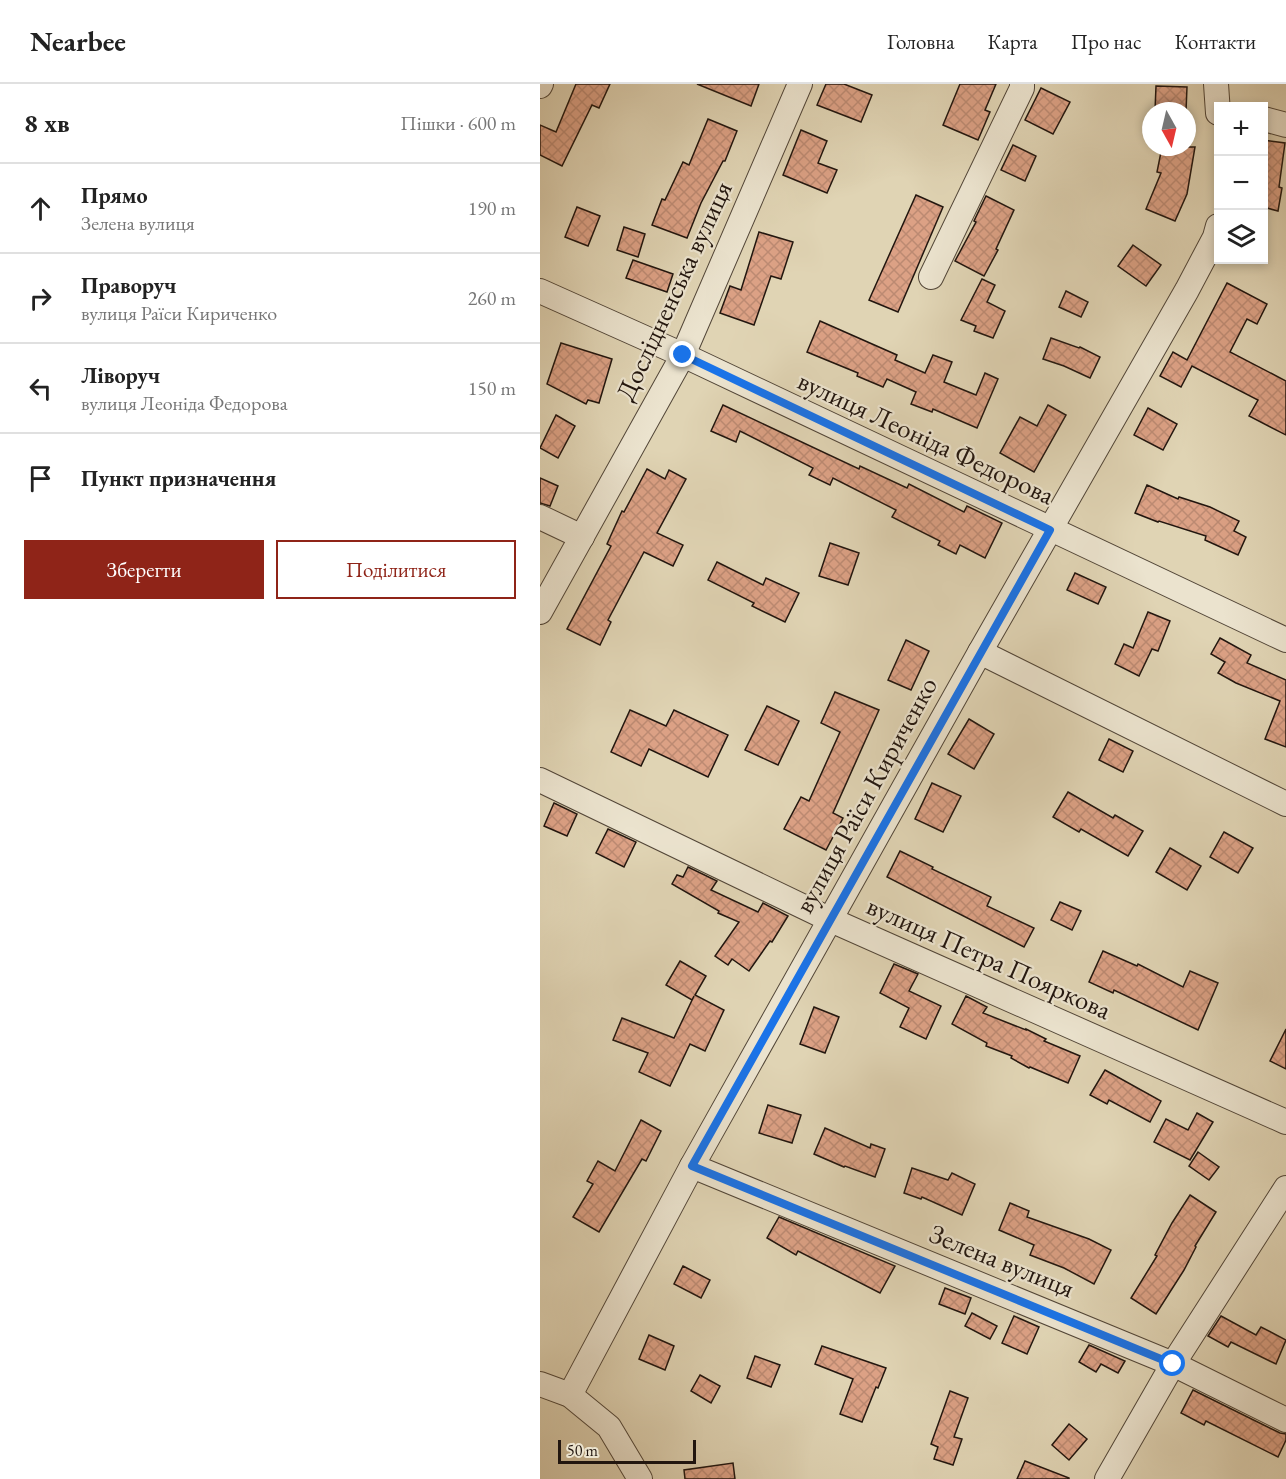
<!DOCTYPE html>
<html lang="uk">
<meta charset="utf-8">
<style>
body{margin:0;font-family:"EB Garamond",serif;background:#f2f2f2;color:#222}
.controls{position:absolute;right:18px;top:18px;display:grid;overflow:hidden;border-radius:0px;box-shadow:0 3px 9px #0003}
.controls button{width:54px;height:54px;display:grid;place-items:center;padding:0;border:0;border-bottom:2px solid #e0e0e0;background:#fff;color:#222;font:30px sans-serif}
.compass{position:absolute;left:602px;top:18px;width:54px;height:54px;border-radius:50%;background:#fff;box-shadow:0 3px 9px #0003;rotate:172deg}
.scale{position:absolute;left:18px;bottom:15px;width:138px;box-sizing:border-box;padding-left:6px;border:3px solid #22160f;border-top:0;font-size:16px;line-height:21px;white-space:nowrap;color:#22160f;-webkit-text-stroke:4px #ebe3ce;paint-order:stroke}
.stop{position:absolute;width:18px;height:18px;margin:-14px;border:4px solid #1a73e8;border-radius:50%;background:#fff}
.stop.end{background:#1a73e8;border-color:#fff;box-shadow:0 2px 6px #0008}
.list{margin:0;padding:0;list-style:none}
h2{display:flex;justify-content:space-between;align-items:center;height:78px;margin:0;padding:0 24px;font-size:26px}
h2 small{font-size:20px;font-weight:400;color:#767676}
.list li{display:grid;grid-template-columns:39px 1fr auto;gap:18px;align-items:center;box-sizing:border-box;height:90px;padding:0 24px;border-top:2px solid #e0e0e0}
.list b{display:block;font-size:22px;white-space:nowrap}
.list p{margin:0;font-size:20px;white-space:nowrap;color:#767676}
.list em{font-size:20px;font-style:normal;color:#767676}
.actions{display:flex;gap:12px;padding:18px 24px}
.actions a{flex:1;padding:14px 0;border:2px solid #8f2418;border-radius:0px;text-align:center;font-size:21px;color:#8f2418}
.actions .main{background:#8f2418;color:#fff}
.icon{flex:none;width:33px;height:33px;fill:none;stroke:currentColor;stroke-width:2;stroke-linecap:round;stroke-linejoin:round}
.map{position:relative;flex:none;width:746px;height:1395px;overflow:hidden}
header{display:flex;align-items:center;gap:36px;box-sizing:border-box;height:84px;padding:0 30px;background:#fff;border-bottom:2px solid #e0e0e0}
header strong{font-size:28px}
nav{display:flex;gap:33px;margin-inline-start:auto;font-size:21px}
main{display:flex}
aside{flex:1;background:#fff}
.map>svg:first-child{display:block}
.building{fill:url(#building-cross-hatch);stroke:#22160f;stroke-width:1.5}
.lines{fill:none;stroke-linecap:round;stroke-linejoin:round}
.minor-casing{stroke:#524638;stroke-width:26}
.minor{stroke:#ebe3ce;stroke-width:24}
.route{stroke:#1a73e8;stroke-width:8}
.labels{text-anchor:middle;stroke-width:4.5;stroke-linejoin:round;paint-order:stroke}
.street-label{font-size:27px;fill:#22160f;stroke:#ebe3ce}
</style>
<header>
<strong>Nearbee</strong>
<nav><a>Головна</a><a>Карта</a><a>Про нас</a><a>Контакти</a></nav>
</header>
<main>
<aside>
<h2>8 хв<small>Пішки · 600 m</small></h2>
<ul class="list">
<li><svg class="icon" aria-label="ahead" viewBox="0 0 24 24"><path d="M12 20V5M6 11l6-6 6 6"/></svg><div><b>Прямо</b><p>Зелена вулиця</p></div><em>190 m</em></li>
<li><svg class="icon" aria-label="right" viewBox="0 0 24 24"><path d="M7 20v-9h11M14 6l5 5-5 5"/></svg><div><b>Праворуч</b><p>вулиця Раїси Кириченко</p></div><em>260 m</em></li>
<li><svg class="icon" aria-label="left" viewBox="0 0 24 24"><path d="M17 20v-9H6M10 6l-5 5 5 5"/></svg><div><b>Ліворуч</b><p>вулиця Леоніда Федорова</p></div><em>150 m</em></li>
<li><svg class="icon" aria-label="arrive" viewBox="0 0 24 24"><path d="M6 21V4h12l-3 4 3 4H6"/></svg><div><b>Пункт призначення</b></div></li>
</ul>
<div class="actions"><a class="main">Зберегти</a><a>Поділитися</a></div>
</aside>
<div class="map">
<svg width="746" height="1395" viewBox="0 0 746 1395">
<defs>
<pattern id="building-cross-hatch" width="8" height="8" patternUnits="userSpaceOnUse" patternTransform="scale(1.5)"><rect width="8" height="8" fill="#dca185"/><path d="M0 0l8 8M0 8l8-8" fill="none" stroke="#bc8a72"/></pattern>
</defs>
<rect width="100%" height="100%" fill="#e0d4b4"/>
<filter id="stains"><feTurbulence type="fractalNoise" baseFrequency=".00333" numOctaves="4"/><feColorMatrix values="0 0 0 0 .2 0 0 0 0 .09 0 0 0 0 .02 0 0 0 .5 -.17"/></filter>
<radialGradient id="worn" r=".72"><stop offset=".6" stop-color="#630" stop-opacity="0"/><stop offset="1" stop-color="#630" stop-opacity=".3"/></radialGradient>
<g class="building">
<polygon points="36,0 70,0 59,24 52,21 22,82 0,71 0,41 16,48"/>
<polygon points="157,0 219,0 211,22"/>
<polygon points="286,0 304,0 332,11 321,38 277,21"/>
<polygon points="420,0 456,0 445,26 450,28 438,56 403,41"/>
<polygon points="616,2 647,3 646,27 615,27"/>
<polygon points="501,4 530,18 513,50 485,36"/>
<polygon points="168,35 197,47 185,77 183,77 161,119 147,154 112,141 122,115 125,116 143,78 149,81"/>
<polygon points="261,46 287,57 278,79 297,86 287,109 243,91"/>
<polygon points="723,56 745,59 739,103 742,104 738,127 723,123"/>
<polygon points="473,61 496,72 485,97 461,86"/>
<polygon points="622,63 655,63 647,110 635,137 606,125 621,89 617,88"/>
<polygon points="376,111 403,123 358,228 329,216"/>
<polygon points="446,112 474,126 456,165 458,166 444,192 415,177 436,138 434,137"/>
<polygon points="37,123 60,132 48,162 25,153"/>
<polygon points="84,143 105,150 98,173 77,166"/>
<polygon points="219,148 253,158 241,195 231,192 214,241 180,229 190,202 201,206"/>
<polygon points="593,161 621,181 606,202 578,182"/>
<polygon points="93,176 133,190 127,208 86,194"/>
<polygon points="442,195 455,201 447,218 465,227 453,254 434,247 436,242 421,236"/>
<polygon points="687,199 727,220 717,240 707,235 690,268 746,297 746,351 709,332 718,316 652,282 641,303 620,292 633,268 647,276"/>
<polygon points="526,207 548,218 541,233 519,223"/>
<polygon points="280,237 357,271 355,276 385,289 393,271 412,278 404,298 436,311 445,289 458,295 437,344 393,325 392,328 371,320 376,308 347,295 343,303 317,292 318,289 267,268"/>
<polygon points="511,254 539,264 540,263 560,273 550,294 524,282 503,275"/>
<polygon points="21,259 72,275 59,319 48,316 46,320 7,300"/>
<polygon points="183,321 319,385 320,382 367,404 369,400 424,428 427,422 462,439 445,474 420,461 416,470 398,461 400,457 352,433 356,426 293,394 290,401 269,391 273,384 200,347 196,358 171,347"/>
<polygon points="508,321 526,331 494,388 460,369 480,333 497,342"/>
<polygon points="608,324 637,340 623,366 594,351"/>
<polygon points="16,331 35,342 18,374 0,364"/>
<polygon points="107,385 125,395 129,386 146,395 117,449 143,461 133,482 104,468 68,536 71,538 60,561 27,545 71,462 67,460 82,427 84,428"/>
<polygon points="0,394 18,402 10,422 0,419"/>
<polygon points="607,401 638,415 639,413 670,423 699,437 694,447 706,453 698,471 665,456 666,452 619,437 618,438 595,429"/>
<polygon points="290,459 319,469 308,501 279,492"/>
<polygon points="177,478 223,501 226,494 259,509 245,538 212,522 214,519 168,496"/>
<polygon points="535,489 566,503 558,520 527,506"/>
<polygon points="608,528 630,537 618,567 612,565 599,592 575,580 584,560 593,564"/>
<polygon points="680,554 711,571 707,579 746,596 746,663 725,655 740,617 696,599 678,589 685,578 671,570"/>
<polygon points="366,556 389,567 371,606 348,596"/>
<polygon points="295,608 339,626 293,729 303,734 286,766 244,745 261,713 269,717 300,648 281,639"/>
<polygon points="227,622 259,637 238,681 205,666"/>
<polygon points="90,626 126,642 134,626 188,651 168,693 109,665 101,682 71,668"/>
<polygon points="429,635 454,650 434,685 408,670"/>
<polygon points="569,655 593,667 583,688 559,676"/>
<polygon points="392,699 421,712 403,748 375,735"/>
<polygon points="528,708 573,734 575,731 603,747 588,772 541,745 539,748 513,733"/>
<polygon points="14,719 37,730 27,752 4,742"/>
<polygon points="68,745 96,758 84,783 56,769"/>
<polygon points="684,748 713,764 698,789 670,773"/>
<polygon points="630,764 661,782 647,806 616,788"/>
<polygon points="360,767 393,783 392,785 451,813 447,822 494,844 484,863 347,793"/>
<polygon points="148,783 177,797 171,806 218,828 223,819 248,832 232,858 230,857 209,887 192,875 188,881 175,872 199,838 178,829 179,827 132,800 137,791 143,793"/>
<polygon points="520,818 541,827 532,846 511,836"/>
<polygon points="563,867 597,882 598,880 643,903 650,887 678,899 658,946 574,906 573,909 549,898"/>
<polygon points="140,877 166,892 155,911 184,926 165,967 150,960 130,1002 99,988 108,969 73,956 82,934 134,954 154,912 152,916 126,901"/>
<polygon points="354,880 378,890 369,907 401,922 386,955 360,943 369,924 340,909"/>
<polygon points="426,912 447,923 443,929 486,946 486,945 506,955 504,957 540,972 528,999 490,983 489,984 471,974 472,972 446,962 447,959 412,940"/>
<polygon points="274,923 299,933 285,969 260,960"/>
<polygon points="746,945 746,985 730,977"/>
<polygon points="565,986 621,1017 610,1038 569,1016 567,1020 550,1011"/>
<polygon points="228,1021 261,1031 252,1059 219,1049"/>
<polygon points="657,1029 673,1038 650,1076 614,1058 626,1035 648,1046"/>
<polygon points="101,1036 121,1047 106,1077 102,1075 59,1148 33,1133 53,1100 47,1097 58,1077 75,1087"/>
<polygon points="285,1044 330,1064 331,1060 345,1065 335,1093 305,1082 304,1083 274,1070"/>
<polygon points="658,1068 679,1083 669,1096 649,1082"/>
<polygon points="372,1084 408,1096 412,1089 435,1100 422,1131 382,1113 381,1115 364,1109"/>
<polygon points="650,1111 676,1128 655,1162 656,1163 644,1186 616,1230 591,1214 617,1172 615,1171 632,1139"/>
<polygon points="470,1119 489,1127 487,1133 549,1155 571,1166 554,1200 524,1184 490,1171 494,1161 459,1146"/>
<polygon points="239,1133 355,1182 340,1209 258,1167 256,1171 227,1154"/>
<polygon points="143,1182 170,1196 161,1214 134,1200"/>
<polygon points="405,1204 431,1214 425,1230 399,1220"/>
<polygon points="432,1229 457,1242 450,1255 425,1242"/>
<polygon points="474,1232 499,1243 487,1270 462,1259"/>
<polygon points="681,1232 716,1251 721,1243 746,1256 736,1280 691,1258 688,1263 668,1252"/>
<polygon points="109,1251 134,1262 125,1286 99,1275"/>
<polygon points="549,1261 585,1277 578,1289 561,1280 556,1288 539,1278"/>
<polygon points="282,1262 346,1284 338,1304 336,1303 322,1338 300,1330 313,1295 275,1280"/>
<polygon points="215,1272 240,1281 231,1303 207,1294"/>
<polygon points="160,1291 180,1302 171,1319 151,1307"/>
<polygon points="653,1306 740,1349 746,1350 746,1356 738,1373 666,1337 664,1341 641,1329"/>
<polygon points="410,1307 428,1314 414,1353 422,1355 413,1381 394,1375 398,1363 391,1360"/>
<polygon points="529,1340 547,1355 529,1376 512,1361"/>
<polygon points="485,1377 529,1394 529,1395 477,1395"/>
<polygon points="193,1379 195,1395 145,1395 144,1386"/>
</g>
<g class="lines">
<g class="minor-casing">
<g id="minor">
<polyline points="676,0 678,29"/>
<polyline points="0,2 1,0"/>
<polyline points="724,35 746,41"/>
<polyline points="391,193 482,4 482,0"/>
<polyline points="0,207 143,271 746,556"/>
<polyline points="0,433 42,453"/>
<polyline points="0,528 143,271 260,0"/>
<polyline points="440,568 746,720"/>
<polyline points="0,696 291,836 746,1038"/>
<polyline points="152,1082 633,1280 746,1336"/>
<polyline points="0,1300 30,1311 69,1343 100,1395"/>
<polyline points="30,1311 152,1082 440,568 647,206 675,153 678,142"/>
<polyline points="567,1395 633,1280 746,1104"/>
</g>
</g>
<use href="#minor" class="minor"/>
</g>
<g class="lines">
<polyline class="route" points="143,271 510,446 152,1082 633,1280"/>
</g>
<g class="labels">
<g class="street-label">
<text transform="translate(134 207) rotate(-65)" y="9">Дослідненська вулиця</text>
<text transform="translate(386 354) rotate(25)" y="9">вулиця Леоніда Федорова</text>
<text transform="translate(326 711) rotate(-61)" y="9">вулиця Раїси Кириченко</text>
<text transform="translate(449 874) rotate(24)" y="9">вулиця Петра Пояркова</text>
<text transform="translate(462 1177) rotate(22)" y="9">Зелена вулиця</text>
</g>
</g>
<rect width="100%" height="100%" filter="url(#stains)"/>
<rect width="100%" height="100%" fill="url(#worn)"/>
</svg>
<div class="controls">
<button>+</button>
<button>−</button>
<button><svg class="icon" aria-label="layers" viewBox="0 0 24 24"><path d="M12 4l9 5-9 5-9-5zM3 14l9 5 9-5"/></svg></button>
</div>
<svg class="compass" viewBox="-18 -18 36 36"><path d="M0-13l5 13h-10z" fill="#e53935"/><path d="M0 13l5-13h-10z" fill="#767676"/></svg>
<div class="scale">50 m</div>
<div class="stop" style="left:633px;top:1280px"></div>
<div class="stop end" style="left:143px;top:271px"></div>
</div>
</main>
